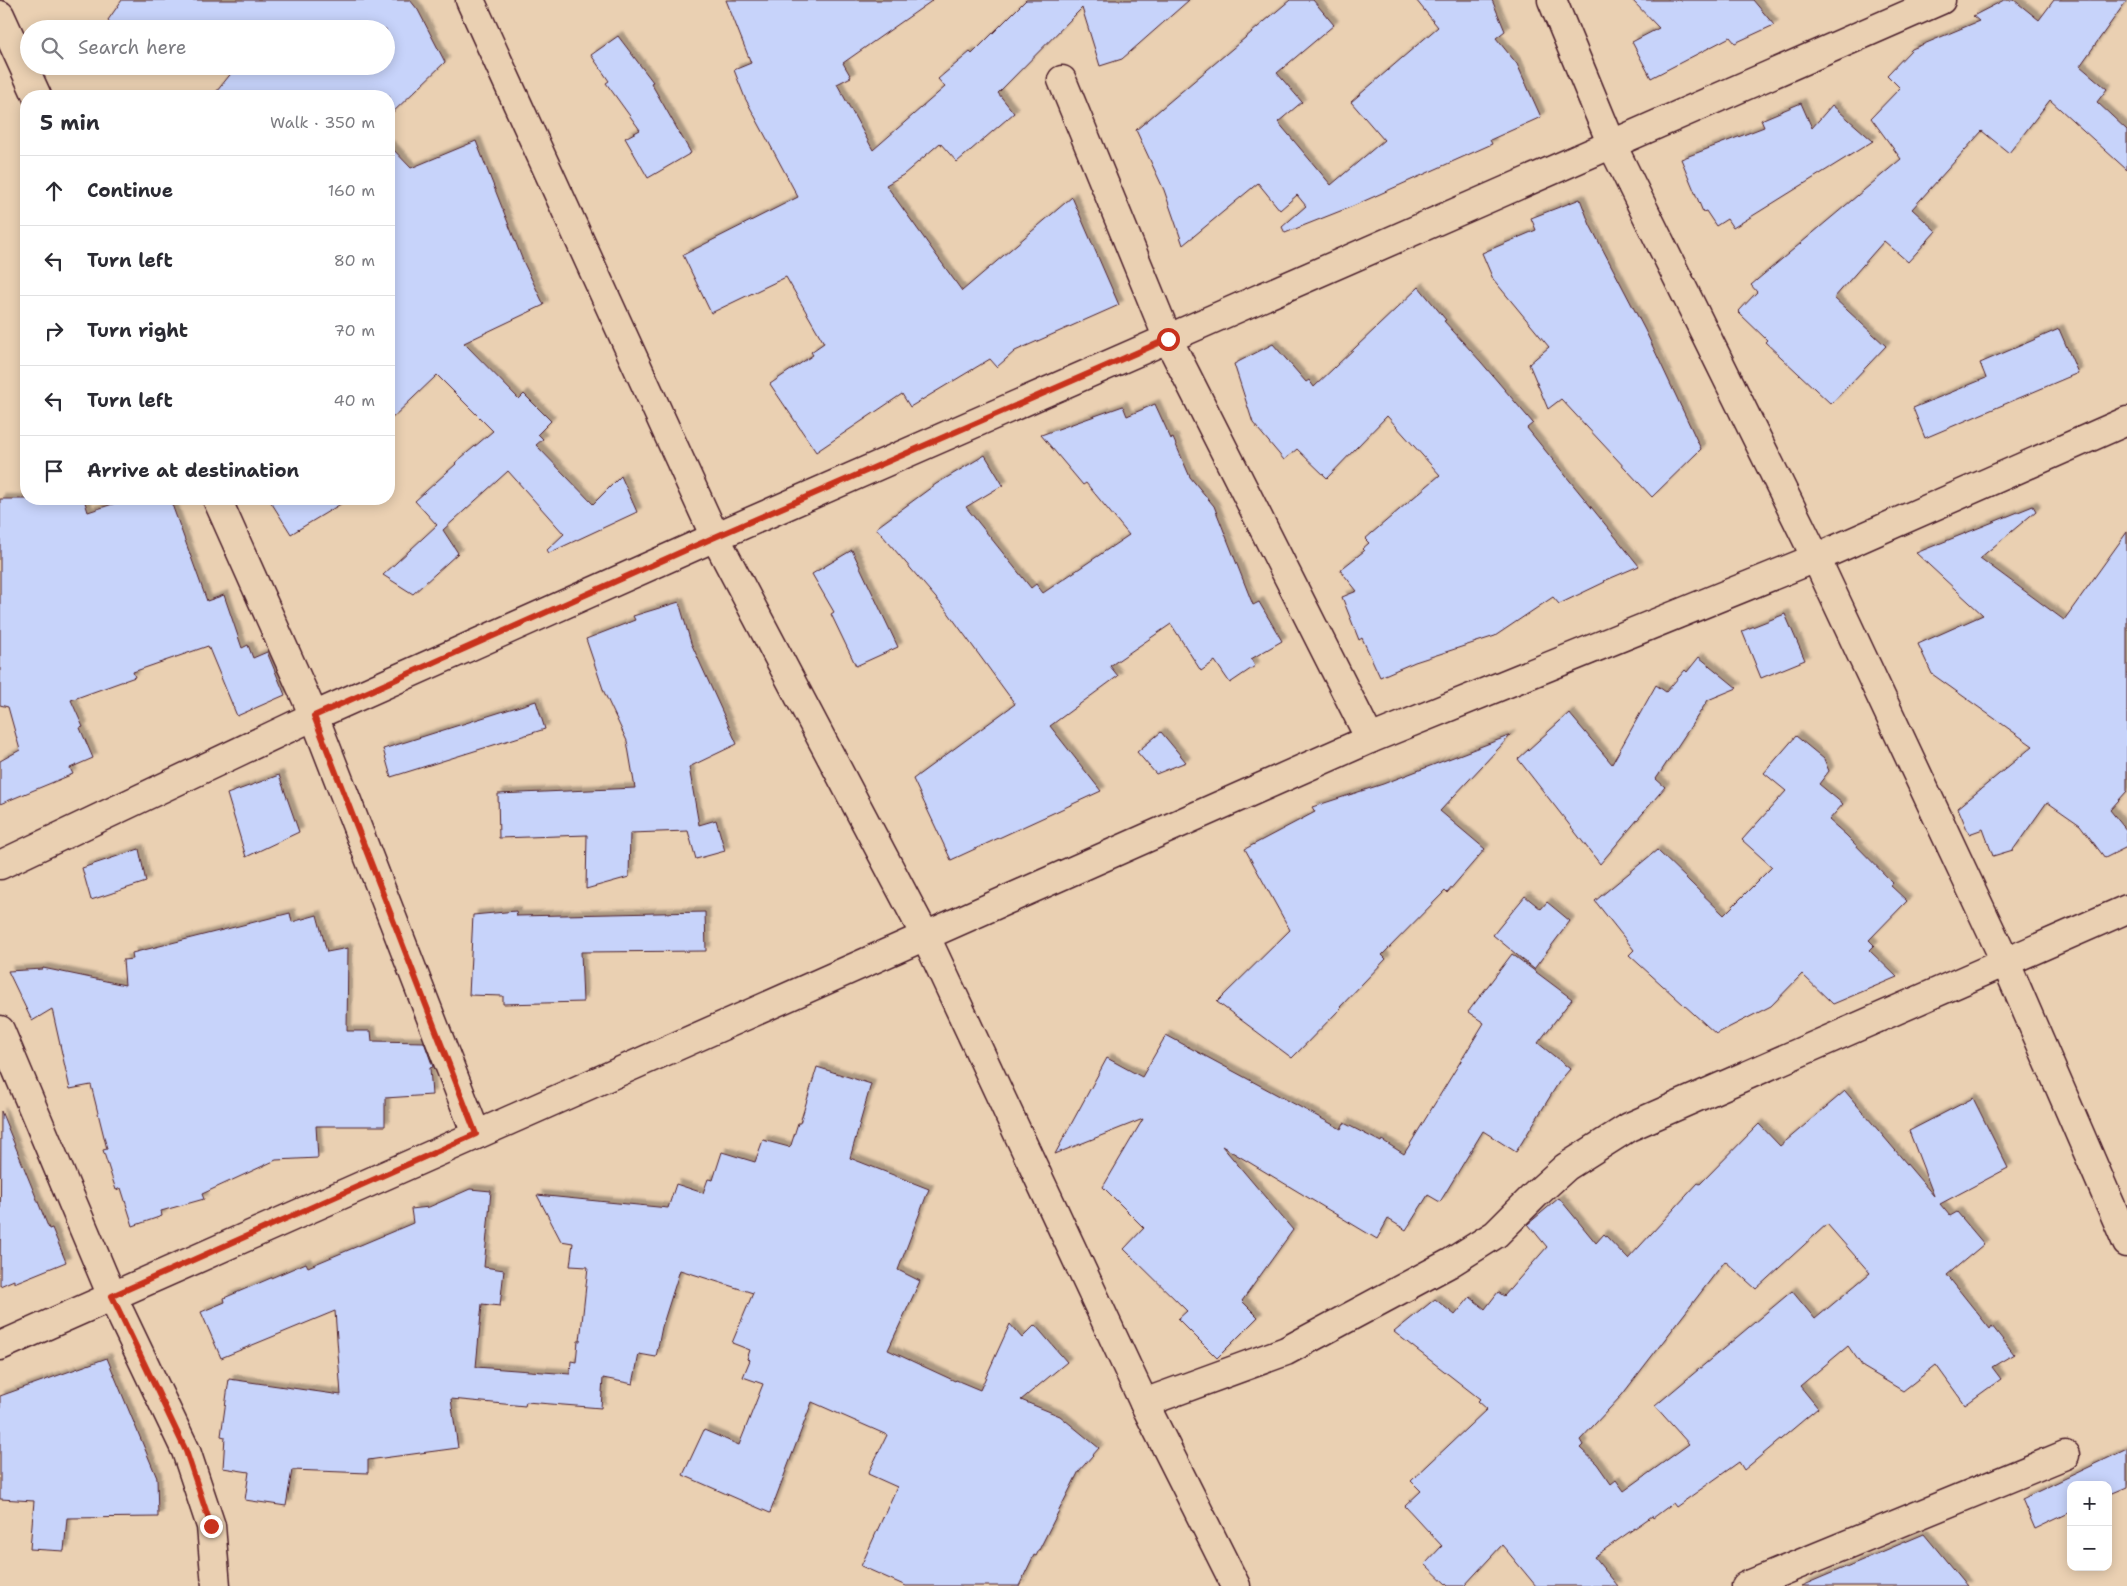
<!DOCTYPE html>
<meta charset="utf-8">
<style>
body{margin:0;font-family:"Shantell Sans",sans-serif;background:#f2f2f3;color:#2b2b33}
.controls{position:absolute;right:15px;bottom:15px;display:grid;overflow:hidden;border-radius:10px;box-shadow:0 2px 12px #0003}
.controls button{width:45px;height:45px;display:grid;place-items:center;padding:0;border:0;border-bottom:1px solid #e1e1e2;background:#fff;color:#2b2b33;font:25px sans-serif}
.stop{position:absolute;width:15px;height:15px;margin:-11px;border:4px solid #c8321e;border-radius:50%;background:#fff}
.stop.end{background:#c8321e;border-color:#fff;box-shadow:0 1px 5px #0008}
.list{margin:0;padding:0;list-style:none}
h2{display:flex;justify-content:space-between;align-items:center;height:65px;margin:0;padding:0 20px;font-size:21px}
h2 small{font-size:16px;font-weight:400;color:#7c7c81}
.list li{display:grid;grid-template-columns:32px 1fr auto;gap:15px;align-items:center;box-sizing:border-box;height:70px;padding:0 20px;border-top:1px solid #e1e1e2}
.list b{display:block;font-size:19px;white-space:nowrap}
.list em{font-size:16px;font-style:normal;color:#7c7c81}
.icon{flex:none;width:28px;height:28px;fill:none;stroke:currentColor;stroke-width:2;stroke-linecap:round;stroke-linejoin:round}
.map{position:relative;flex:none;width:2127px;height:1586px;overflow:hidden}
.search{position:absolute;background:#fff;box-shadow:0 2px 12px #0003;left:20px;top:20px;width:375px;height:55px;display:flex;align-items:center;gap:12px;box-sizing:border-box;padding:0 18px;border-radius:28px;color:#7c7c81;font-size:19px}
.panel{position:absolute;background:#fff;box-shadow:0 2px 12px #0003;left:20px;top:90px;width:375px;height:415px;border-radius:20px}
.map>svg:first-child{display:block}
.building{fill:#c7d3fa;stroke:#4a1f2b;fill-rule:evenodd;filter:url(#shadow)}
.lines{fill:none;stroke-linecap:round;stroke-linejoin:round}
.street-casing{stroke:#4a1f2b;stroke-width:31}
.street{stroke:#ead0b2;stroke-width:28}
.route{stroke:#c8321e;stroke-width:6}
</style>
<div class="map">
<svg width="2127" height="1586" viewBox="0 0 2127 1586">
<defs>
<filter id="shadow"><feDropShadow dx="4.5" dy="-4.5" stdDeviation="1" flood-color="#0004"/></filter>
</defs>
<rect width="100%" height="100%" fill="#ead0b2"/>
<filter id="ink" filterUnits="userSpaceOnUse"><feTurbulence type="fractalNoise" baseFrequency=".02" numOctaves="2"/><feDisplacementMap in="SourceGraphic" scale="10" xChannelSelector="R" yChannelSelector="G"/><feConvolveMatrix kernelMatrix="1 2 1 2 8 2 1 2 1" color-interpolation-filters="sRGB"/></filter>
<g filter="url(#ink)">
<g class="building">
<polygon points="122,0 410,0 418,10 445,62 389,116 389,96 213,96 237,66 386,66 386,29 194,29 192,27 189,29 114,29 108,20"/>
<polygon points="726,0 933,0 843,63 851,77 837,84 873,150 945,87 938,79 970,52 972,54 1026,0 1189,0 1122,59 1100,66 1082,8 998,93 1014,113 957,162 940,143 903,175 886,185 962,291 1072,197 1119,305 1015,351 997,367 990,359 910,407 902,394 816,452 770,384 813,355 811,352 824,343 786,277 711,313 683,255 798,197 745,98 734,70 751,63"/>
<polygon points="1290,0 1313,0 1334,25 1277,73 1302,102 1278,122 1331,185 1384,140 1351,102 1438,27 1416,0 1492,0 1505,31 1496,38 1517,64 1541,117 1490,140 1492,144 1353,206 1285,233 1282,227 1306,206 1297,195 1280,210 1258,183 1183,245 1164,190 1136,130"/>
<polygon points="1632,0 1753,0 1774,25 1735,43 1730,37 1651,78 1632,42 1659,28"/>
<polygon points="2004,0 2014,0 2039,20 2054,0 2127,0 2080,66 2107,89 2097,102 2127,130 2127,170 2050,100 2009,153 1982,131 1912,209 1936,231 1908,262 1884,241 1834,298 1886,346 1831,404 1765,342 1767,340 1738,312 1757,292 1751,285 1901,159 1871,118 1900,88 1887,75 1912,49 1979,21 1973,16"/>
<polygon points="618,36 653,82 651,83 691,153 648,178 625,138 640,130 606,83 609,81 591,55"/>
<polygon points="1801,103 1812,128 1832,105 1873,141 1733,228 1727,219 1716,226 1706,211 1703,212 1681,159 1764,127 1761,120"/>
<polygon points="476,141 523,261 544,305 464,343 519,399 524,394 551,421 538,434 543,439 536,445 593,504 621,476 637,512 549,553 547,550 564,534 508,471 443,530 458,553 413,594 383,575 437,525 415,501 456,464 455,463 493,431 437,375 389,421 389,145 411,168"/>
<polygon points="1580,199 1590,225 1645,330 1701,449 1652,497 1561,399 1548,409 1529,364 1549,347 1493,279 1482,253 1536,230 1531,218"/>
<polygon points="1419,287 1446,320 1444,321 1481,362 1533,423 1527,428 1639,566 1604,581 1605,582 1559,604 1553,597 1495,636 1415,662 1380,677 1362,638 1359,640 1342,597 1357,591 1340,570 1364,551 1362,549 1369,543 1365,539 1440,475 1387,416 1327,478 1297,449 1284,460 1253,423 1234,364 1273,344 1306,382 1309,380 1314,387"/>
<polygon points="2059,329 2078,373 1925,438 1913,408 1986,378 1980,363"/>
<polygon points="1155,404 1171,439 1173,438 1190,477 1214,506 1253,605 1259,602 1282,641 1251,659 1255,666 1230,683 1215,661 1201,671 1171,624 1110,666 1118,676 1050,726 1101,791 951,860 913,779 1015,704 947,611 876,528 936,484 985,455 1003,485 966,507 1031,588 1036,584 1043,593 1129,535 1086,483 1083,485 1041,435 1123,406 1127,416"/>
<polygon points="0,499 84,499 88,512 128,499 170,499 207,601 224,595 242,648 248,645 253,658 267,652 285,695 237,716 208,646 133,672 135,677 71,700 83,727 80,728 93,758 70,768 73,774 0,804 0,761 20,750 8,707 0,705"/>
<polygon points="269,499 349,499 291,534"/>
<polygon points="2033,506 2036,511 1980,558 2064,620 2127,532 2127,791 2110,810 2127,831 2127,847 2105,858 2080,825 2047,802 2013,850 1993,856 1983,829 1969,834 1958,808 2033,746 1932,674 1918,644 1983,615 1916,553"/>
<polygon points="852,550 898,647 856,666 831,614 834,612 812,574"/>
<polygon points="679,602 691,643 737,744 689,767 699,825 716,820 725,851 696,859 688,831 630,833 629,877 586,889 587,835 499,838 498,794 635,788 627,741 604,692 586,639 635,620 633,616"/>
<polygon points="1785,614 1805,660 1761,678 1742,631"/>
<polygon points="1699,657 1737,688 1708,700 1656,779 1665,787 1600,864 1518,759 1569,713 1612,764 1656,685 1666,692 1685,670 1687,672"/>
<polygon points="536,701 545,729 391,777 383,749"/>
<polygon points="1161,732 1186,762 1156,774 1137,752"/>
<polygon points="1511,735 1440,811 1485,849 1447,893 1445,891 1382,955 1386,959 1340,1007 1341,1008 1292,1058 1217,1002 1290,930 1245,849 1315,812 1312,807 1383,784"/>
<polygon points="1796,736 1824,759 1829,771 1819,784 1843,804 1829,820 1846,835 1893,883 1890,885 1907,901 1869,940 1874,945 1869,950 1897,977 1833,1004 1802,974 1771,1006 1716,1034 1629,955 1634,950 1595,901 1657,850 1724,915 1772,867 1742,840 1786,791 1764,773"/>
<polygon points="279,775 299,832 246,857 227,794"/>
<polygon points="139,849 146,882 91,900 82,868"/>
<polygon points="1525,896 1541,909 1547,902 1570,921 1534,969 1493,935"/>
<polygon points="516,911 517,916 705,912 706,951 581,952 583,1002 503,1004 503,996 469,995 473,915"/>
<polygon points="290,913 292,922 317,915 327,952 348,948 347,1031 371,1031 372,1041 424,1042 433,1067 430,1068 432,1095 385,1098 385,1126 316,1126 318,1158 276,1160 202,1194 204,1199 161,1211 162,1216 133,1226 121,1188 116,1190 103,1150 107,1149 91,1085 70,1089 52,1009 32,1021 8,971 43,969 43,968 125,985 123,960 133,959 132,953"/>
<polygon points="1512,954 1572,999 1538,1043 1570,1069 1559,1082 1516,1152 1483,1131 1440,1202 1428,1195 1406,1230 1388,1219 1377,1239 1222,1146 1293,1230 1242,1301 1258,1317 1217,1358 1178,1319 1187,1311 1124,1249 1144,1228 1103,1187 1143,1119 1055,1154 1107,1058 1142,1077 1166,1035 1341,1129 1344,1123 1381,1142 1382,1140 1404,1154 1484,1023 1468,1012"/>
<polygon points="817,1067 871,1084 850,1158 929,1189 898,1270 920,1281 888,1350 955,1381 956,1380 980,1390 1010,1324 1022,1338 1035,1325 1067,1362 1021,1400 1060,1416 1099,1448 1079,1471 1036,1556 1034,1555 1019,1586 906,1586 861,1566 897,1487 868,1474 887,1435 812,1402 770,1513 683,1475 704,1430 739,1445 763,1384 743,1377 750,1360 747,1359 750,1350 732,1343 753,1293 680,1270 662,1327 656,1357 639,1354 633,1384 603,1378 601,1408 526,1402 525,1406 451,1399 458,1448 368,1460 368,1473 292,1470 286,1506 245,1500 249,1472 223,1468 225,1437 221,1436 229,1379 341,1395 335,1311 221,1358 201,1312 225,1302 224,1298 306,1263 308,1267 413,1223 411,1209 429,1207 470,1189 491,1191 484,1267 504,1270 500,1306 482,1304 476,1367 570,1374 571,1361 576,1362 578,1341 580,1341 588,1267 570,1266 573,1243 561,1241 537,1195 668,1208 676,1184 703,1193 708,1179 713,1180 722,1152 755,1162 763,1140 789,1147 791,1145 798,1123 800,1123"/>
<path d="M1845 1091 1934 1196 1909 1131 1973 1098 2008 1168 1940 1204 1950 1216 1957 1212 1984 1244 1947 1275 1990 1329 1992 1326 2014 1354 1992 1367 2001 1379 1965 1405 1936 1365 1903 1391 1863 1367 1848 1346 1800 1386 1818 1408 1744 1470 1739 1462 1676 1507 1673 1503 1653 1518 1652 1516 1594 1557 1618 1586H1536L1502 1545 1464 1586H1448L1425 1564 1442 1546 1405 1506 1421 1491 1411 1481 1487 1409 1478 1401 1480 1399 1394 1332 1435 1299 1455 1315 1470 1297 1485 1309 1498 1292 1504 1296 1547 1247 1528 1224 1559 1198 1596 1243 1604 1234 1628 1259 1698 1183 1700 1184 1759 1124 1780 1146ZM1827 1224 1870 1273 1815 1319 1792 1291 1655 1406 1689 1444 1624 1491 1616 1480 1611 1484 1597 1464 1580 1448 1583 1445 1580 1440 1622 1395 1725 1261 1756 1289Z"/>
<polygon points="1,1111 49,1229 52,1228 66,1262 14,1283 14,1280 0,1286"/>
<polygon points="107,1358 157,1478 158,1517 67,1518 64,1551 30,1549 34,1501 0,1499 0,1396"/>
<polygon points="2127,1449 2127,1487 2108,1495 2108,1485 2071,1485 2071,1512 2035,1529 2022,1499"/>
<polygon points="1924,1534 1967,1586 1801,1586"/>
</g>
<g class="lines">
<g class="street-casing">
<g id="street">
<polyline points="470,0 715,537 926,937 1144,1403 1236,1586"/>
<polyline points="1552,0 1612,145 1816,558 2005,961 2127,1243"/>
<polyline points="0,15 37,96"/>
<polyline points="1062,80 1168,339 1370,739"/>
<polyline points="217,499 314,716 476,1134"/>
<polyline points="0,865 314,716 715,537 1941,0"/>
<polyline points="0,1030 112,1296 186,1451 211,1526 216,1586"/>
<polyline points="0,1346 1370,739 1816,558 2127,421"/>
<polyline points="1144,1403 1286,1351 1450,1263 1496,1234 1535,1195 1566,1167 1629,1127 2127,909"/>
<polyline points="1746,1586 2065,1455"/>
</g>
</g>
<use href="#street" class="street"/>
</g>
</g>
<g class="lines" filter="url(#ink)">
<polyline class="route" points="211,1526 186,1451 112,1296 476,1134 314,716 715,537 1168,339"/>
</g>
</svg>
<div class="controls">
<button>+</button>
<button>−</button>
</div>
<div class="stop" style="left:1168px;top:339px"></div>
<div class="stop end" style="left:211px;top:1526px"></div>
<div class="search"><svg class="icon" aria-label="search" viewBox="0 0 24 24"><circle cx="10" cy="10" r="6"/><path d="M15 15l6 6"/></svg>Search here</div>
<section class="panel">
<h2>5 min<small>Walk · 350 m</small></h2>
<ul class="list">
<li><svg class="icon" aria-label="ahead" viewBox="0 0 24 24"><path d="M12 20V5M6 11l6-6 6 6"/></svg><div><b>Continue</b></div><em>160 m</em></li>
<li><svg class="icon" aria-label="left" viewBox="0 0 24 24"><path d="M17 20v-9H6M10 6l-5 5 5 5"/></svg><div><b>Turn left</b></div><em>80 m</em></li>
<li><svg class="icon" aria-label="right" viewBox="0 0 24 24"><path d="M7 20v-9h11M14 6l5 5-5 5"/></svg><div><b>Turn right</b></div><em>70 m</em></li>
<li><svg class="icon" aria-label="left" viewBox="0 0 24 24"><path d="M17 20v-9H6M10 6l-5 5 5 5"/></svg><div><b>Turn left</b></div><em>40 m</em></li>
<li><svg class="icon" aria-label="arrive" viewBox="0 0 24 24"><path d="M6 21V4h12l-3 4 3 4H6"/></svg><div><b>Arrive at destination</b></div></li>
</ul>
</section>
</div>
